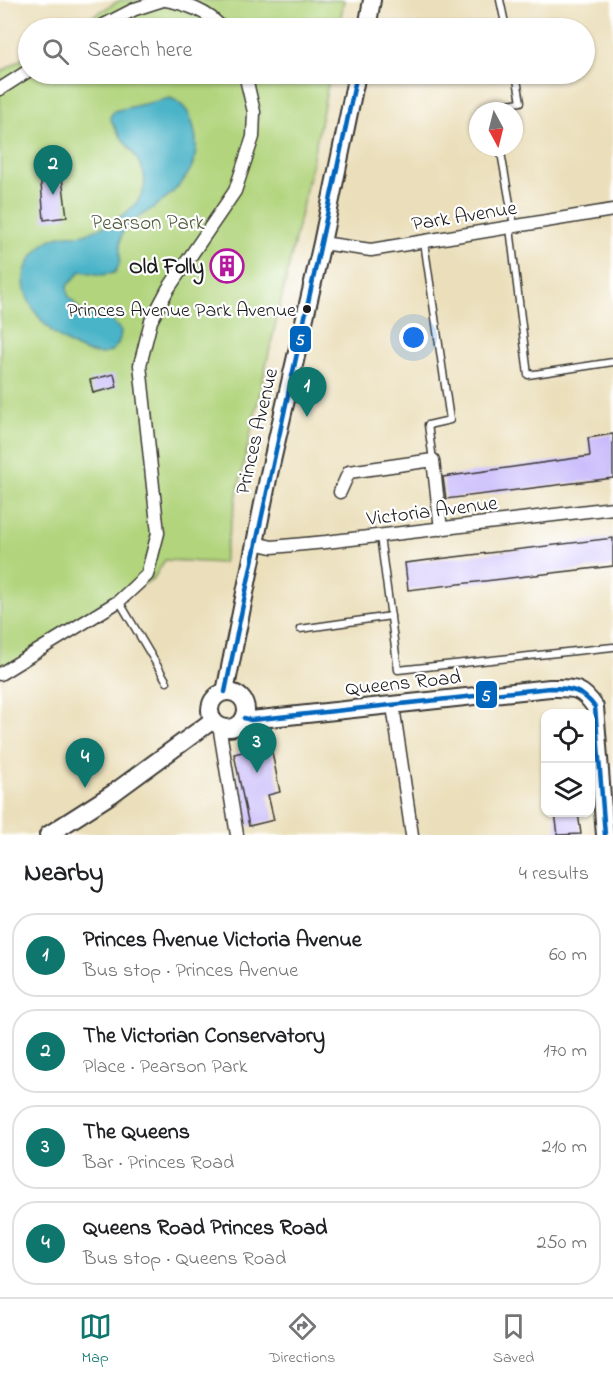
<!DOCTYPE html>
<meta charset="utf-8">
<style>
body{margin:0;font-family:"Indie Flower",sans-serif;background:#f6f6f6;color:#202124}
.controls{position:absolute;right:18px;bottom:18px;display:grid;overflow:hidden;border-radius:12px;box-shadow:0 2px 4px #0004}
.controls button{width:54px;height:54px;display:grid;place-items:center;padding:0;border:0;border-bottom:2px solid #e0e0e0;background:#fff;color:#202124;font:30px sans-serif}
.compass{position:absolute;left:469px;top:102px;width:54px;height:54px;border-radius:50%;background:#fff;box-shadow:0 2px 4px #0004;rotate:173deg}
.you{position:absolute;left:414px;top:338px;width:21px;height:21px;margin:-15px;border:4px solid #fff;border-radius:50%;background:#1a73e8;box-shadow:0 0 0 9px #1a73e833}
.badge{display:grid;place-items:center;width:39px;height:39px;border-radius:50%;background:#0f766e;color:#fff;font-size:20px;font-weight:700}
.pin{position:absolute;translate:-50% -50px;filter:drop-shadow(0 2px 3px #0008)}
.pin::after{content:'';position:absolute;top:32px;width:21px;height:18px;background:inherit;clip-path:polygon(0 0,100% 0,50% 100%)}
.list{margin:0;padding:0;list-style:none}
h2{display:flex;justify-content:space-between;align-items:center;height:78px;margin:0;padding:0 24px;font-size:26px}
h2 small{font-size:20px;font-weight:400;color:#757577}
.list li{display:grid;grid-template-columns:39px 1fr auto;gap:18px;align-items:center;box-sizing:border-box;height:84px;margin:0 12px 12px;padding:0 12px;border:2px solid #e0e0e0;border-radius:24px}
.list b{display:block;font-size:22px;white-space:nowrap}
.list p{margin:0;font-size:20px;white-space:nowrap;color:#757577}
.list em{font-size:20px;font-style:normal;color:#757577}
.icon{flex:none;width:33px;height:33px;fill:none;stroke:currentColor;stroke-width:2;stroke-linecap:round;stroke-linejoin:round}
.map{position:relative;flex:none;width:613px;height:835px;overflow:hidden}
.search{position:absolute;background:#fff;box-shadow:0 2px 4px #0004;left:18px;right:18px;top:18px;height:66px;display:flex;align-items:center;gap:15px;box-sizing:border-box;padding:0 21px;border-radius:33px;color:#757577;font-size:22px}
.sheet{height:462px;background:#fff}
nav{display:flex;justify-content:space-around;align-items:center;box-sizing:border-box;height:84px;border-top:2px solid #e0e0e0;background:#fff;font-size:16px;color:#757577}
nav a{display:grid;justify-items:center;gap:3px}
nav .on{color:#0f766e}
.map>svg:first-child{display:block}
.green{fill:#b1d47c;stroke:#66784c;stroke-width:1.5}
.water{fill:#49b3c7;stroke:#326872;stroke-width:1.5}
.building{fill:#c6b8fb}
.lines{fill:none;stroke-linecap:round;stroke-linejoin:round}
.lane-casing{stroke:#3b3934;stroke-width:9}
.street-casing{stroke:#3b3934;stroke-width:15}
.secondary-casing{stroke:#3b3934;stroke-width:20}
.lane{stroke:#fff;stroke-width:6}
.street{stroke:#fff;stroke-width:12}
.secondary{stroke:#fff;stroke-width:16}
.bus-1-casing{stroke:#fff;stroke-width:9}
.bus-1{stroke:#0065bd;stroke-width:4.5}
.bus-dot{fill:#1c1c1c;stroke:#fff;stroke-width:2}
.labels{text-anchor:middle;stroke-width:4.5;stroke-linejoin:round;paint-order:stroke}
.bus-label{font-size:20px;fill:#1c1c1c;stroke:#fff;text-anchor:end}
.street-label{font-size:21px;fill:#1c1c1c;stroke:#fff}
.park-label{font-size:21px;fill:#505c3e;stroke:#fff}
.poi-label{font-size:21px;font-weight:bold;fill:#1c1c1c;stroke:#fff;text-anchor:end}
.line-badge{stroke:#fff;stroke-width:2}
.badge-label{font-size:16px;text-anchor:middle;font-weight:bold;fill:#fff}
</style>
<div class="map">
<svg width="613" height="835" viewBox="0 0 613 835">
<rect width="100%" height="100%" fill="#fff"/>
<filter id="ink" filterUnits="userSpaceOnUse"><feTurbulence type="fractalNoise" baseFrequency=".0167" numOctaves="2"/><feDisplacementMap in="SourceGraphic" scale="12" xChannelSelector="R" yChannelSelector="G"/><feConvolveMatrix kernelMatrix="1 2 1 2 8 2 1 2 1" color-interpolation-filters="sRGB"/></filter>
<filter id="wash" filterUnits="userSpaceOnUse"><feTurbulence type="fractalNoise" baseFrequency=".008" numOctaves="4" result="noise"/><feDisplacementMap in="SourceGraphic" scale="24" xChannelSelector="R" yChannelSelector="G"/><feGaussianBlur stdDeviation="1.35" result="paint"/><feColorMatrix in="noise" values="0 0 0 0 0 0 0 0 0 0 0 0 0 0 0 0 0 1.4 0 .05"/><feComposite in="paint" operator="in"/></filter>
<g filter="url(#wash)">
<rect width="100%" height="100%" fill="#ebdfbb"/>
<g class="green">
<polygon points="120,0 344,0 339,28 73,28"/>
<path d="M28 55V74H330C299 238 255 399 223 563L165 560 154 578 0 674V73Z"/>
</g>
<path class="water" d="M170 98C184 103 191 115 194 129 204 165 180 189 153 208 143 215 131 220 124 230 115 244 126 261 114 273L102 275 81 271 67 286 68 295 81 312 110 318 121 331C117 388 21 327 24 278 25 259 46 236 66 235 72 234 77 236 84 234 108 226 150 206 144 176 140 154 117 139 110 117L114 111Z"/>
<g id="blocks">
<g class="building">
<polygon points="61,170 67,217 44,220 40,172"/>
<polygon points="114,374 117,387 93,393 90,380"/>
<polygon points="613,434 613,478 446,499 443,477 590,456 588,438"/>
<polygon points="613,538 613,566 408,590 405,563"/>
<polygon points="263,747 265,753 272,752 280,792 268,795 274,820 249,826 234,754"/>
<polygon points="555,813 578,813 581,834 558,835"/>
</g>
</g>
</g>
<g filter="url(#ink)">
<use href="#blocks" fill-opacity="0" stroke="#3b3934" stroke-width="1.5"/>
<g class="lines">
<g class="lane-casing">
<g id="lane">
<polyline points="500,0 506,28"/>
<polyline points="494,111 493,106 521,102 516,74"/>
<polyline points="500,147 514,226"/>
<polyline points="510,228 528,375 613,362"/>
<polyline points="424,242 450,420 428,425 433,460"/>
<polyline points="380,536 398,670 613,647"/>
<polyline points="119,601 167,682"/>
<polyline points="300,629 391,616"/>
</g>
</g>
<g class="street-casing">
<g id="street">
<path d="M166 0C183 3 211 12 221 28"/>
<polyline points="98,28 135,9 163,0"/>
<polyline points="0,89 28,71"/>
<polyline points="322,243 371,250 613,210"/>
<polyline points="340,492 349,472 433,460 441,529"/>
<polyline points="255,543 272,547 326,542 613,508"/>
<polyline points="0,674 119,601 147,575 158,533 140,365 151,321 168,289 235,191 253,137 254,112 245,74"/>
<polyline points="393,706 412,835"/>
<polyline points="219,725 237,835"/>
</g>
</g>
<g class="secondary-casing">
<g id="secondary">
<polyline points="367,28 372,0"/>
<polyline points="225,692 269,474 322,243 357,74"/>
<circle cx="228" cy="710" r="18"/>
<path d="M244 718 251 720 550 688C573 688 581 686 595 707L605 835"/>
<polyline points="48,835 112,794 213,720"/>
</g>
</g>
<use href="#lane" class="lane"/>
<use href="#street" class="street"/>
<use href="#secondary" class="secondary"/>
<g class="bus-1-casing">
<g id="bus-1">
<path d="M225 692C267 485 314 280 357 74"/>
<path d="M244 718 251 720 550 688C571 688 582 690 595 707L605 835"/>
</g>
</g>
<use href="#bus-1" class="bus-1"/>
</g>
</g>
<defs>
<g id="building-ring" transform="scale(1.725)"><circle r="9.5" fill="#fff" stroke="#b5179e" stroke-width="1.5"/><path d="M-4-6H4V6H1V3H-1V6H-4ZM-2.5-4.3h1.7v1.8h-1.7ZM.8-4.3h1.7v1.8H.8ZM-2.5-1h1.7V.8h-1.7ZM.8-1h1.7V.8H.8Z" fill="#b5179e"/></g>
</defs>
<g fill-rule="evenodd">
<use href="#building-ring" x="227" y="266"/>
</g>
<circle class="bus-dot" cx="307" cy="309" r="5"/>
<g class="labels">
<g class="bus-label">
<text x="296" y="316">Princes Avenue Park Avenue</text>
</g>
<g class="street-label">
<text transform="translate(464 215) rotate(-9)" y="7">Park Avenue</text>
<text transform="translate(256 431) rotate(-77)" y="7">Princes Avenue</text>
<text transform="translate(432 510) rotate(-7)" y="7">Victoria Avenue</text>
<text transform="translate(403 682) rotate(-6)" y="7">Queens Road</text>
</g>
<g class="park-label">
<text x="148" y="229">Pearson Park</text>
</g>
<g class="poi-label">
<text x="204" y="273">Old Folly</text>
</g>
</g>
<g class="line-badge">
<rect x="289" y="325" width="23" height="28" rx="6" fill="#0065bd"/>
<rect x="475" y="680" width="23" height="29" rx="6" fill="#0065bd"/>
</g>
<g class="badge-label">
<text x="300" y="345">5</text>
<text x="486" y="701">5</text>
</g>
</svg>
<div class="controls">
<button><svg class="icon" aria-label="locate" viewBox="0 0 24 24"><circle cx="12" cy="12" r="6"/><path d="M12 2v4M12 18v4M2 12h4M18 12h4"/></svg></button>
<button><svg class="icon" aria-label="layers" viewBox="0 0 24 24"><path d="M12 4l9 5-9 5-9-5zM3 14l9 5 9-5"/></svg></button>
</div>
<svg class="compass" viewBox="-18 -18 36 36"><path d="M0-13l5 13h-10z" fill="#e53935"/><path d="M0 13l5-13h-10z" fill="#757577"/></svg>
<div class="you"></div>
<div class="pin badge" style="left:307px;top:417px">1</div>
<div class="pin badge" style="left:53px;top:195px">2</div>
<div class="pin badge" style="left:257px;top:773px">3</div>
<div class="pin badge" style="left:85px;top:788px">4</div>
<div class="search"><svg class="icon" aria-label="search" viewBox="0 0 24 24"><circle cx="10" cy="10" r="6"/><path d="M15 15l6 6"/></svg>Search here</div>
</div>
<section class="sheet">
<h2>Nearby<small>4 results</small></h2>
<ul class="list">
<li><span class="badge">1</span><div><b>Princes Avenue Victoria Avenue</b><p>Bus stop · Princes Avenue</p></div><em>60 m</em></li>
<li><span class="badge">2</span><div><b>The Victorian Conservatory</b><p>Place · Pearson Park</p></div><em>170 m</em></li>
<li><span class="badge">3</span><div><b>The Queens</b><p>Bar · Princes Road</p></div><em>210 m</em></li>
<li><span class="badge">4</span><div><b>Queens Road Princes Road</b><p>Bus stop · Queens Road</p></div><em>250 m</em></li>
</ul>
</section>
<nav>
<a class="on"><svg class="icon" aria-label="map" viewBox="0 0 24 24"><path d="M3 6l6-2 6 2 6-2v14l-6 2-6-2-6 2zM9 4v14M15 6v14"/></svg>Map</a>
<a><svg class="icon" aria-label="directions" viewBox="0 0 24 24"><path d="M12 3l9 9-9 9-9-9zM9 14v-3h6M13 9l2 2-2 2"/></svg>Directions</a>
<a><svg class="icon" aria-label="saved" viewBox="0 0 24 24"><path d="M7 4h10v16l-5-4-5 4z"/></svg>Saved</a>
</nav>
